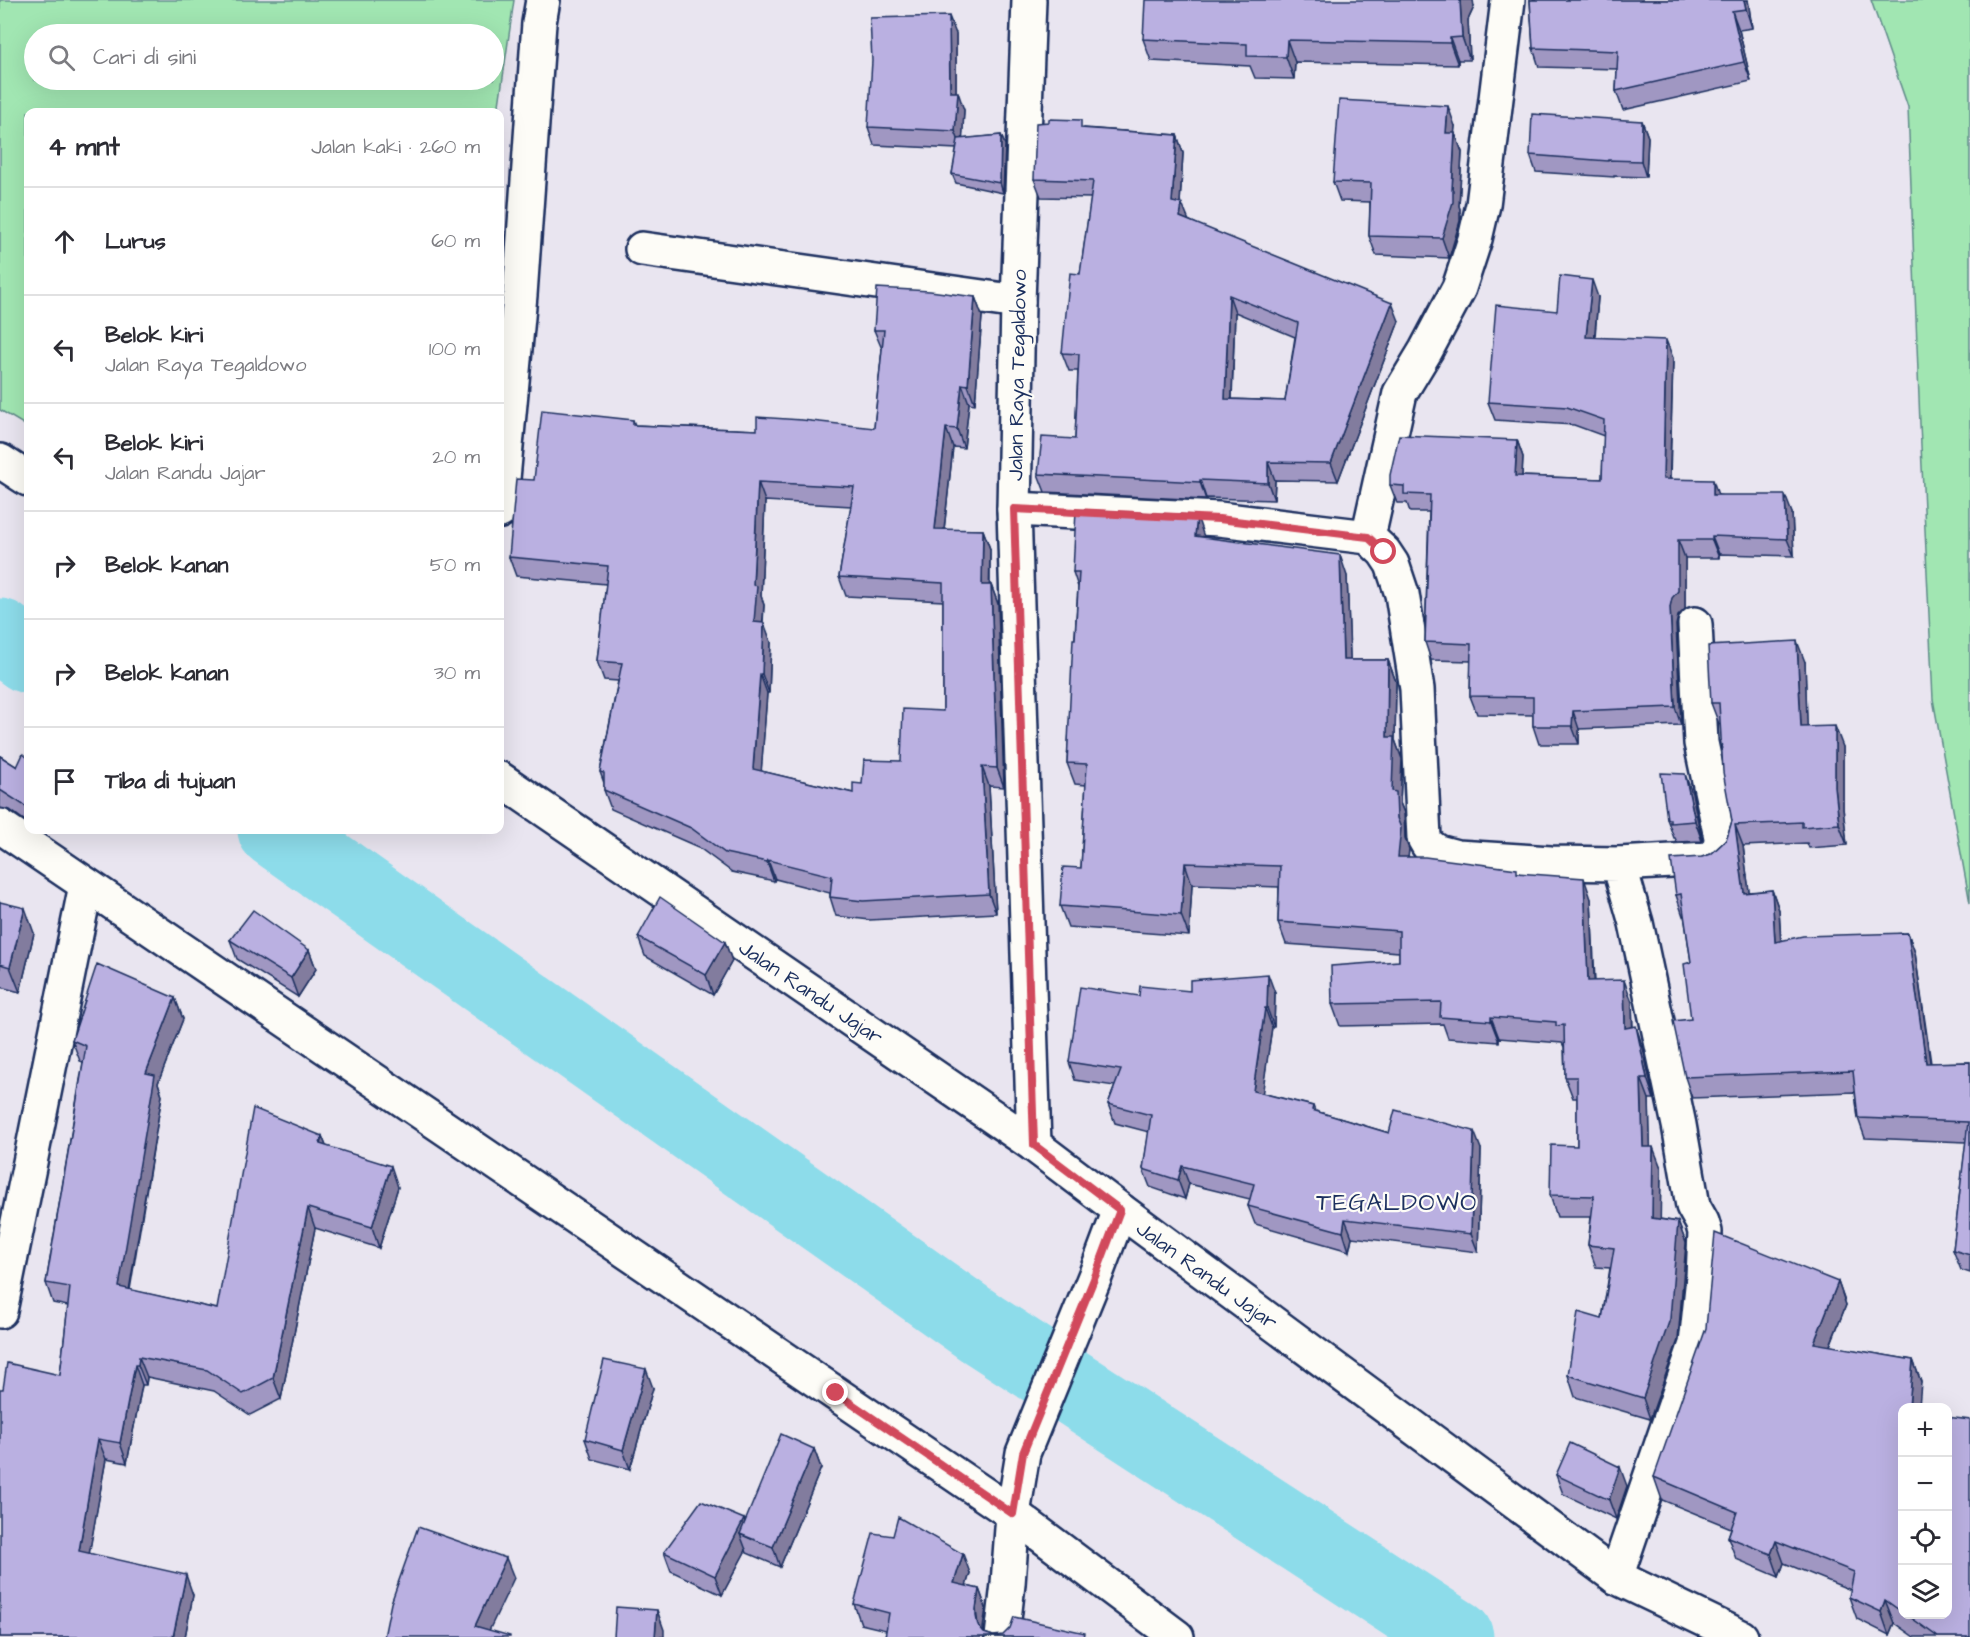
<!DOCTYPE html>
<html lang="id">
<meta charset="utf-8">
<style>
body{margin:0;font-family:"Architects Daughter",sans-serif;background:#f7f7f7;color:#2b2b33}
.controls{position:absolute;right:18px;bottom:18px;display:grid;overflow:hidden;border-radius:12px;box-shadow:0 6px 24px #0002}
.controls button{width:54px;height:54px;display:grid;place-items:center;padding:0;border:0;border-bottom:2px solid #e1e1e2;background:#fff;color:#2b2b33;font:30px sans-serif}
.stop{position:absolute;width:18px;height:18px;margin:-14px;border:4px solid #d1495b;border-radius:50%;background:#fff}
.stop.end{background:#d1495b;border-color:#fff;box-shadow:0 2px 6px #0008}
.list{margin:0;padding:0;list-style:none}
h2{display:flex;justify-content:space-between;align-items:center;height:78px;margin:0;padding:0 24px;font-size:26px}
h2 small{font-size:20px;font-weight:400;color:#7c7c81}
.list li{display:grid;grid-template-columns:39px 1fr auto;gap:18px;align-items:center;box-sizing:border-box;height:108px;padding:0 24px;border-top:2px solid #e1e1e2}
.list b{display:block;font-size:22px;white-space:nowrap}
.list p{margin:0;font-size:20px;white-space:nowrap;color:#7c7c81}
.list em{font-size:20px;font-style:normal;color:#7c7c81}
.icon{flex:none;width:33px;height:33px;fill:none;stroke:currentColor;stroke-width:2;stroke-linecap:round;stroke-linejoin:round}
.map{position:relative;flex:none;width:1970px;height:1637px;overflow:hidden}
.search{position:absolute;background:#fff;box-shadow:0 6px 24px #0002;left:24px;top:24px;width:480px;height:66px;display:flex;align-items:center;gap:15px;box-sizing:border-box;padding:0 21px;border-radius:33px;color:#7c7c81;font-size:22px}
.panel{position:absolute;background:#fff;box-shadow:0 6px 24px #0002;left:24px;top:108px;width:480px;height:726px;border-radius:12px}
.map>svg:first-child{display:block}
.green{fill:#a1e6b2;stroke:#5e8a88;stroke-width:1.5;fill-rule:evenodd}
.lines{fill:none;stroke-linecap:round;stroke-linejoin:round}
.river{stroke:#8ddcea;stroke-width:75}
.minor-casing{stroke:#1b2f5e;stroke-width:38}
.minor{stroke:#fdfcf7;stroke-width:33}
.wall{fill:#a097c2;stroke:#1b2f5e;stroke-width:1.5;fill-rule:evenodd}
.shaded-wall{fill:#827b9e;stroke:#1b2f5e;stroke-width:1.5}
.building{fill:#bab0e1;stroke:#1b2f5e;stroke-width:1.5;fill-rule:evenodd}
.route{stroke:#d1495b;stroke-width:8}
.labels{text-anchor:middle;stroke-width:4.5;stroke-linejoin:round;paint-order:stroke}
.street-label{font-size:21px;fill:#1b2f5e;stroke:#fdfcf7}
.quarter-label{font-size:24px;letter-spacing:1.5px;fill:#1b2f5e;stroke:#fdfcf7}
</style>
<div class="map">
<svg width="1970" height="1637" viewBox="0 0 1970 1637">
<rect width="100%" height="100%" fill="#e9e5f0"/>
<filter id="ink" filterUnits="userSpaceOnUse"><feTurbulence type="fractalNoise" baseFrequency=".0167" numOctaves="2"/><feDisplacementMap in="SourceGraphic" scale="12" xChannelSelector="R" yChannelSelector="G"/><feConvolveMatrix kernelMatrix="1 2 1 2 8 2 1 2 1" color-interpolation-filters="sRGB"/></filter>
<g filter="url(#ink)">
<g class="green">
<path d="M0 0H514L498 112H28V427L0 410ZM34 34H494V80H34Z"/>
<polygon points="1871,0 1970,0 1970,903 1933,699 1920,424 1908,107"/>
</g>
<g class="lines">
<g class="river">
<polyline points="0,636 28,656"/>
<polyline points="275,830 981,1328 1456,1637"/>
</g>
<g class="minor-casing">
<g id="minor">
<polyline points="1029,0 1018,302 1014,509 1034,1145"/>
<polyline points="642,249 1018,302"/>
<polyline points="0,461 28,479"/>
<polyline points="1014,509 1219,519 1368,537 1384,552 1392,564 1402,594 1417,689 1424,838 1428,845 1438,852 1457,857 1551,863 1619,864 1636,923 1679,1125 1693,1206 1702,1222 1705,1232 1703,1277 1696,1344 1616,1577"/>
<polyline points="500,511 520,295 539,23 543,0"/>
<polyline points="1368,537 1400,393 1426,350 1459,288 1475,239 1483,205 1508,0"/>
<polyline points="500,779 1034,1145 1120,1210 1616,1577 1741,1637"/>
<polyline points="0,826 1013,1514 1177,1637"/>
<path d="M1619 864 1708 859C1718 853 1721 848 1721 837L1701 743 1695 624"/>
<polyline points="0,1311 86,885"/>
<polyline points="1002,1637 1008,1584 1013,1514 1023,1453 1096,1274 1120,1210"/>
</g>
</g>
<use href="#minor" class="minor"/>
</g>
<g class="wall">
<polygon points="1530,0 1748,0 1752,28 1739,30 1751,81 1623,110 1616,91 1617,69 1539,67 1533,48"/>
<polygon points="1474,7 1468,20 1470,60 1458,60 1458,65 1295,62 1294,79 1255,78 1250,66 1151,61 1143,39"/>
<polygon points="956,34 956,92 964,110 962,139 1001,135 1005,145 1003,193 956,183 952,174 957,149 874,145 868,127"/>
<polygon points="1642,121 1648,137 1646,177 1614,176 1614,177 1536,172 1530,155"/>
<polygon points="1455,126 1454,133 1462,152 1459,206 1460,209 1460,221 1449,258 1376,255 1369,236 1370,202 1340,201 1333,182"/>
<path d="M1084 128 1177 135 1183 153 1180 203 1188 220 1399 321 1338 481 1275 480 1274 500 1206 498V500L1045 492 1038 474 1075 439 1078 371H1069L1062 353 1080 274 1091 198 1041 197 1034 179ZM1235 312 1295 337 1285 401 1232 399Z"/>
<path d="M975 297 982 316 975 404 969 403 964 448 953 447 944 530H983L990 549V585H991L998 604 1004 787 989 786 996 913 870 920 836 916 830 897V893L775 879 774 881 732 872 698 847 611 809 604 790V783L600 772 618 681 604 680 597 661 606 584 516 576 509 557 534 480 633 420 635 425 757 430 874 428 882 349 874 330ZM765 501 851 506 839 577 846 596 943 601V711L901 761 862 784 853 793 761 771 767 693H769L771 642 763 623 764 605 761 596Z"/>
<polygon points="1598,297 1595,337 1673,358 1670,479 1719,495 1792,513 1794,556 1719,554 1719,558 1685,558 1685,609 1678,616 1676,625 1681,725 1579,729 1579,744 1539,744 1533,726 1533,715 1477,714 1470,696 1471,661 1431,660 1425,642 1429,512 1410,512 1407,503 1397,503 1390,485 1517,440 1523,457 1522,476 1602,479 1604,436 1574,425 1495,420 1488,402 1557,311"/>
<polygon points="1204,537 1347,576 1350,660 1388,660 1396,682 1395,740 1402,759 1400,803 1404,813 1405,839 1409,849 1408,857 1519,873 1591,899 1595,981 1632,1002 1633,1027 1643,1048 1654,1099 1649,1099 1650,1147 1661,1168 1660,1219 1678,1222 1686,1243 1678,1340 1650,1419 1575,1397 1568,1375 1602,1319 1610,1268 1596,1267 1588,1245 1591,1217 1557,1217 1550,1195 1577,1146 1577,1098 1573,1098 1565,1077 1564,1047 1562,1043 1499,1038 1499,1042 1448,1038 1443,1024 1340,1026 1332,1004 1399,961 1399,952 1286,944 1278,922 1279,887 1192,884 1189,936 1068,927 1060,906 1081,868 1086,785 1075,784 1067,763 1078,587 1073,572"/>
<polygon points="1805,662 1807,727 1843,747 1843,808 1847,845 1809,848 1807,843 1743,846 1749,892 1772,890 1779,910 1781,941 1908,933 1915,953 1931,1063 1970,1062 1970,1273 1961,1270 1953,1250 1966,1142 1865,1138 1858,1118 1855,1092 1692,1098 1685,1077 1691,1019 1691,962 1684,915 1683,916 1676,895 1702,857 1711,854 1726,840 1732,821 1720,724 1719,724 1711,703"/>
<polygon points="0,756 17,767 28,758 28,823 10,810 0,808"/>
<polygon points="1692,793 1702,841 1677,842 1675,838 1674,838 1667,819"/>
<polygon points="0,902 34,933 20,992 0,987"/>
<polygon points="638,937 725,942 732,961 713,995 645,956"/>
<polygon points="230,940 309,950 316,969 298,997 237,959"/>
<polygon points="1190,991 1275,993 1274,1027 1272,1027 1262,1093 1313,1106 1315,1111 1389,1133 1481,1149 1478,1252 1352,1237 1349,1251 1255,1224 1248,1206 1250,1199 1189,1184 1185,1199 1150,1187 1143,1169 1149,1132 1115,1123 1108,1104 1115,1086 1075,1080 1069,1062 1139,996"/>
<polygon points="175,998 183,1019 158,1083 162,1095 130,1290 217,1309 322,1136 326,1146 398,1187 379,1248 315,1228 281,1399 250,1415 214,1391 147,1377 146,1385 142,1385 127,1463 106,1459 89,1553 193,1595 185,1637 0,1637 3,1389 60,1375 68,1306 53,1303 46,1283 83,1062 80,1061 72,1040"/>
<polygon points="1838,1282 1846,1305 1830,1346 1913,1360 1921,1382 1902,1407 1902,1614 1947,1614 1970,1637 1914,1637 1894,1623 1889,1635 1857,1619 1849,1597 1851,1590 1784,1563 1779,1577 1736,1559 1728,1537 1731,1528 1662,1500 1654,1477"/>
<polygon points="653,1388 630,1469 592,1459 585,1439"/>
<polygon points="814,1449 821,1468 780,1567 747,1553 746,1550 722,1595 671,1571 664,1552 745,1521"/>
<polygon points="1556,1475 1627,1486 1616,1519 1563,1494"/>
<polygon points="970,1573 966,1586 979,1589 986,1608 983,1628 983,1632 984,1633 993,1636 1086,1637 885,1637 886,1630 861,1624 854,1604"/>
</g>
<g class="shaded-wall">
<polygon points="1460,0 1473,0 1474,7 1468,20 1470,60 1462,37"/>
<polygon points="1744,0 1748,0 1752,28 1746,9"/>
<polygon points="1732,11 1739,30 1751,81 1744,62"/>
<polygon points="949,16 956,34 956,110 950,92"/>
<polygon points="1450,38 1458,60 1458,65 1450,43"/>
<polygon points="1287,40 1295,62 1294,79 1286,57"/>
<polygon points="958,92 964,110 962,149 955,131"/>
<polygon points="1448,106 1455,126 1453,152 1446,133"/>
<polygon points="1642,121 1648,137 1646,177 1641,161"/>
<polygon points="1455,133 1462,152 1459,206 1460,209 1460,221 1449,258 1442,238 1452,190"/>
<polygon points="1001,135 1005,145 1003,193 1000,183"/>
<polygon points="1177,135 1183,153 1179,220 1172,202"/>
<polygon points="1182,204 1189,221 1180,217"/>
<polygon points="1592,280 1598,297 1593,355 1586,337"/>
<polygon points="1229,295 1235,312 1231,417 1225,399"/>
<polygon points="975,297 982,316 975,404 968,385"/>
<polygon points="1392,303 1399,321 1338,481 1331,463"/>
<polygon points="1666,340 1673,358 1669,497 1663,479"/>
<polygon points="962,384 969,403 964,448 957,429"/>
<polygon points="946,428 953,447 942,548 935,529"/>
<polygon points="1517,440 1523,457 1521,493 1515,476"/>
<polygon points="1268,462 1275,480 1274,500 1268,483"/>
<polygon points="1200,480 1206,498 1206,500 1200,482"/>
<polygon points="1713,480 1719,498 1713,495"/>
<polygon points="758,482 765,501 761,596 764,605 761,641 754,622 753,585"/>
<polygon points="1785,495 1792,513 1794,556 1787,539"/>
<polygon points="1197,516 1204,537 1195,536"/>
<polygon points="983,530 990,549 989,604 982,585"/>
<polygon points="1712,536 1719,554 1719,558 1712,540"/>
<polygon points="1678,540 1685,558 1685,609 1678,616 1676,625 1681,725 1675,707 1670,607"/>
<polygon points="1340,555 1347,576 1351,681 1343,660"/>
<polygon points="991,585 998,604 1004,787 997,768"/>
<polygon points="764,623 771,642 769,693 762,674"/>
<polygon points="1797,641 1805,662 1808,747 1801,727"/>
<polygon points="1388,660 1396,682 1395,740 1402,759 1400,803 1404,813 1405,839 1409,849 1406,878 1398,857 1397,818 1392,791 1387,737"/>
<polygon points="760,674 767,693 760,788 753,769"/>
<polygon points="1573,711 1579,729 1579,744 1572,726"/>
<polygon points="1835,726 1843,747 1843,808 1847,845 1839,824 1835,787"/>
<polygon points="982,767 989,786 996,913 989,894"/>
<polygon points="1685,774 1692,793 1702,841 1695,821"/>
<polygon points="1735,825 1743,846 1752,914 1744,893"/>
<polygon points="768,860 775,879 774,881 767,862"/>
<polygon points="1185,863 1192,884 1189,936 1181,915"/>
<polygon points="1584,878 1591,899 1595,1002 1588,981"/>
<polygon points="1772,890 1779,910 1782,963 1775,942"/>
<polygon points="25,908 34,933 20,992 10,967"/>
<polygon points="1908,933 1915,953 1933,1084 1926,1063"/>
<polygon points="725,942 732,961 713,995 706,975"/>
<polygon points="309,950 316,969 298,997 291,978"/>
<polygon points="1268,974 1275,993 1274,1027 1267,1008"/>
<polygon points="1624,980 1632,1002 1633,1049 1625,1028"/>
<polygon points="175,998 183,1019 158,1083 162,1095 126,1308 119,1287 146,1073"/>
<polygon points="1265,1008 1272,1027 1260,1110 1253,1091"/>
<polygon points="1491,1017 1499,1038 1499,1042 1491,1021"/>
<polygon points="1636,1026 1643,1048 1654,1099 1647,1078"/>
<polygon points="1641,1078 1649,1099 1651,1168 1643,1147"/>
<polygon points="1474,1131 1481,1149 1478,1252 1471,1234"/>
<polygon points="322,1136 330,1156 320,1144"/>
<polygon points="1653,1147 1661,1168 1660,1240 1652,1218"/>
<polygon points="391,1166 398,1187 379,1248 372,1227"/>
<polygon points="1182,1166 1189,1184 1185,1199 1178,1180"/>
<polygon points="308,1208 315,1228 281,1399 273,1378"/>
<polygon points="1345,1219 1352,1237 1349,1251 1343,1232"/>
<polygon points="1678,1222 1686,1243 1678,1340 1650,1419 1643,1398"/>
<polygon points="1838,1282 1846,1305 1822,1365 1814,1343"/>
<polygon points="139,1357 147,1377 146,1385 138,1365"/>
<polygon points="1913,1360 1921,1382 1919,1407 1909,1407"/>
<polygon points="135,1365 142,1385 127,1463 120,1443"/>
<polygon points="646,1369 653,1388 630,1469 623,1450"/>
<polygon points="98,1439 106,1459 86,1572 79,1551"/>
<polygon points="814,1449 821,1468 780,1567 773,1547"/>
<polygon points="1620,1467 1627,1486 1616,1519 1609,1500"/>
<polygon points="744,1519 751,1539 740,1534 746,1550 722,1595 715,1576"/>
<polygon points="1776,1541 1784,1563 1779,1577 1771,1554"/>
<polygon points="963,1554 970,1573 961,1602 954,1583"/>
<polygon points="506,1558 514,1578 486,1637 475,1626"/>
<polygon points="186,1575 193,1595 185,1637 173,1637"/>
<polygon points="979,1589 986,1608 983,1628 984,1637 978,1626 976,1609"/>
<polygon points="1885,1600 1894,1623 1889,1635 1881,1612"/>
<polygon points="657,1610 664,1630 664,1637 655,1637"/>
</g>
<g class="building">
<polygon points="1145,0 1460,0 1462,37 1450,38 1450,43 1287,40 1286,57 1247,56 1247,44 1143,39"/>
<polygon points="1530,0 1744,0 1746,9 1732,11 1744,62 1616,91 1618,51 1533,48"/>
<polygon points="949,16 950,92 958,92 955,131 868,127 872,61 870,18"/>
<polygon points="1339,100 1448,106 1446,133 1455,133 1452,190 1453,190 1453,202 1442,238 1369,236 1371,183 1333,182"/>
<polygon points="1532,114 1642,121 1641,161 1608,160 1608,161 1530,155"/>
<path d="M1049 119 1081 120V128L1177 135 1172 202 1182 204 1180 217 1392 303 1331 463 1268 462V483L1200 480V482L1038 474 1042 437 1075 439 1079 354 1062 353 1070 273 1080 274 1093 181 1034 179 1036 123 1049 122ZM1229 295 1298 323 1285 401 1225 399Z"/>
<polygon points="1001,135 1000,183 952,174 958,139"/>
<polygon points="1560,276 1592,280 1586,337 1666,340 1663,479 1713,480 1713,495 1785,495 1787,539 1712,536 1712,540 1678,540 1678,591 1672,598 1670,607 1675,707 1573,711 1572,726 1533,726 1533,697 1470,696 1471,644 1425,642 1430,495 1404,494 1404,486 1390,485 1390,475 1399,435 1517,440 1515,476 1602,479 1604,420 1567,407 1488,402 1496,305 1557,311"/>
<path d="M877 288 930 291 975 297 968 385 962 384 957 429 946 428 935 529 983 530 982 585H991L997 768 982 767 989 894 863 901 830 897 832 876 768 860 767 862 725 853 691 828 604 790V773L600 772 622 663 597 661 608 566 509 557 516 479 534 480 542 410 633 420V425L757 430V417L802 420 874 428 884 330H874ZM758 482 854 487 839 577 943 583V711L903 709 901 761 864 760 862 784 853 783V793L753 769 760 674H762L764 623 754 622 757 586 753 585Z"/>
<polygon points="1076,510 1197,516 1195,536 1340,555 1343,660 1388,660 1387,737 1394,737 1392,791 1396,792 1397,818 1401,828 1398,857 1425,857 1517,869 1517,873 1584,878 1588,981 1624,980 1625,1028 1636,1026 1647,1078 1641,1078 1643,1147 1653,1147 1652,1218 1678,1222 1670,1319 1643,1398 1568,1375 1578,1312 1602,1319 1614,1248 1588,1245 1594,1196 1550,1195 1551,1145 1577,1146 1577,1077 1565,1077 1564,1025 1556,1026 1556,1022 1491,1017 1491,1021 1440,1017 1441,1002 1332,1004 1331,966 1399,961 1399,931 1278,922 1280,866 1185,863 1181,915 1060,906 1063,867 1081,868 1087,764 1067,763 1073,639 1075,639 1079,572 1073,572"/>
<polygon points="1797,641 1801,727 1835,726 1835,787 1839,824 1802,827 1802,822 1735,825 1744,893 1772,890 1775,942 1803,936 1908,933 1926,1063 1970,1062 1970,1255 1953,1250 1968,1122 1858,1118 1853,1071 1685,1077 1673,1021 1691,1019 1684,964 1691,962 1681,894 1676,895 1671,859 1702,857 1711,854 1726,840 1732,821 1723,772 1719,703 1711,703 1708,646"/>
<polygon points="23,754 28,758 28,808 0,790 0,756 17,767"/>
<polygon points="1661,773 1685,774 1695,821 1670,823 1670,819 1667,819"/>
<polygon points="660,897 725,942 706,975 638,937"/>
<polygon points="0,902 25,908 10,967 0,964"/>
<polygon points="253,910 309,950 291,978 230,940"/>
<polygon points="97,964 175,998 146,1073 155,1075 119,1287 217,1309 253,1108 322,1136 320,1144 391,1166 372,1227 308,1208 273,1378 243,1394 207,1370 139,1357 138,1365 135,1365 120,1443 98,1439 79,1551 186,1575 173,1637 0,1637 0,1389 3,1389 7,1363 60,1375 70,1287 46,1283 86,1046 72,1040"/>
<polygon points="1268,974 1267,1008 1265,1008 1253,1091 1313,1106 1312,1110 1389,1133 1395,1110 1474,1131 1471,1234 1345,1219 1343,1232 1248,1206 1254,1184 1182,1166 1178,1180 1143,1169 1151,1115 1108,1104 1121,1070 1069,1062 1080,987 1139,996 1140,986 1190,991 1190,980"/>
<polygon points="1715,1233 1838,1282 1814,1343 1913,1360 1909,1407 1902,1407 1902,1612 1885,1600 1881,1612 1849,1597 1854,1572 1776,1541 1771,1554 1728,1537 1737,1512 1654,1477 1706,1328"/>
<polygon points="604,1360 646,1369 623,1450 585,1439"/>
<polygon points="1947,1417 1970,1420 1970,1637 1938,1637 1906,1614 1947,1614"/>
<polygon points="781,1434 814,1449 773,1547 740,1534"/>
<polygon points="1570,1443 1620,1467 1609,1500 1556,1475"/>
<polygon points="701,1501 744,1519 715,1576 664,1552"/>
<polygon points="898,1517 963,1554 954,1583 979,1589 976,1609 976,1616 978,1626 984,1633 993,1636 1003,1635 1010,1628 1014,1617 1085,1633 1084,1637 885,1637 889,1613 854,1604 873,1533 893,1536"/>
<polygon points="418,1527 506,1558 475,1626 510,1636 510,1637 384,1637 391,1603"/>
<polygon points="616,1607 657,1610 655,1637 614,1637"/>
</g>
</g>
<g class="lines" filter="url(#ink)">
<polyline class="route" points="836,1393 1013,1514 1023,1453 1096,1274 1120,1210 1034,1145 1014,509 1219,519 1368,537 1384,552"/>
</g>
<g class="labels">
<g class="street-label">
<text transform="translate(1017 375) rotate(-89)" y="7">Jalan Raya Tegaldowo</text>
<text transform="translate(811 992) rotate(34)" y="7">Jalan Randu Jajar</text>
<text transform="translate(1207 1275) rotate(36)" y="7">Jalan Randu Jajar</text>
</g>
<g class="quarter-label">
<text x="1397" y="1210">TEGALDOWO</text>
</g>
</g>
</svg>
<div class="controls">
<button>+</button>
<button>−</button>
<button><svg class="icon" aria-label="locate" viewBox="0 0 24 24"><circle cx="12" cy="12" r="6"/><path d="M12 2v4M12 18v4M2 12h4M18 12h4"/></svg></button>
<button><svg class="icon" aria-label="layers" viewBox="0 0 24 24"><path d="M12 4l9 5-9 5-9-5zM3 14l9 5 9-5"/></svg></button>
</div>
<div class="stop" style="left:1384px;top:552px"></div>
<div class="stop end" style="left:836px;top:1393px"></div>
<div class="search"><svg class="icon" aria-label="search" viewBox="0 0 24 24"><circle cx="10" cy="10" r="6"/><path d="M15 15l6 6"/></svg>Cari di sini</div>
<section class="panel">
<h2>4 mnt<small>Jalan kaki · 260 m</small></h2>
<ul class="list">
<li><svg class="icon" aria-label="ahead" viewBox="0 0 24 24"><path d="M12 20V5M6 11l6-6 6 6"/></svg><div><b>Lurus</b></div><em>60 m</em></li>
<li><svg class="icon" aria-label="left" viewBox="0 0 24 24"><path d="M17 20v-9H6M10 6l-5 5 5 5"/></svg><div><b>Belok kiri</b><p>Jalan Raya Tegaldowo</p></div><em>100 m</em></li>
<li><svg class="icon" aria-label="left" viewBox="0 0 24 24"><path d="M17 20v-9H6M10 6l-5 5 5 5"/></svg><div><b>Belok kiri</b><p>Jalan Randu Jajar</p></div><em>20 m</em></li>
<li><svg class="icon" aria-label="right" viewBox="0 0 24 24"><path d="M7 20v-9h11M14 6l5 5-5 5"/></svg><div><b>Belok kanan</b></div><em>50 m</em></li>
<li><svg class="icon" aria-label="right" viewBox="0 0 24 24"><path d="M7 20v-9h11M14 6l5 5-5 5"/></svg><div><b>Belok kanan</b></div><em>30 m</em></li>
<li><svg class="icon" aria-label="arrive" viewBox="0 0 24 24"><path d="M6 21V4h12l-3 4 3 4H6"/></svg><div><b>Tiba di tujuan</b></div></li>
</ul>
</section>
</div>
